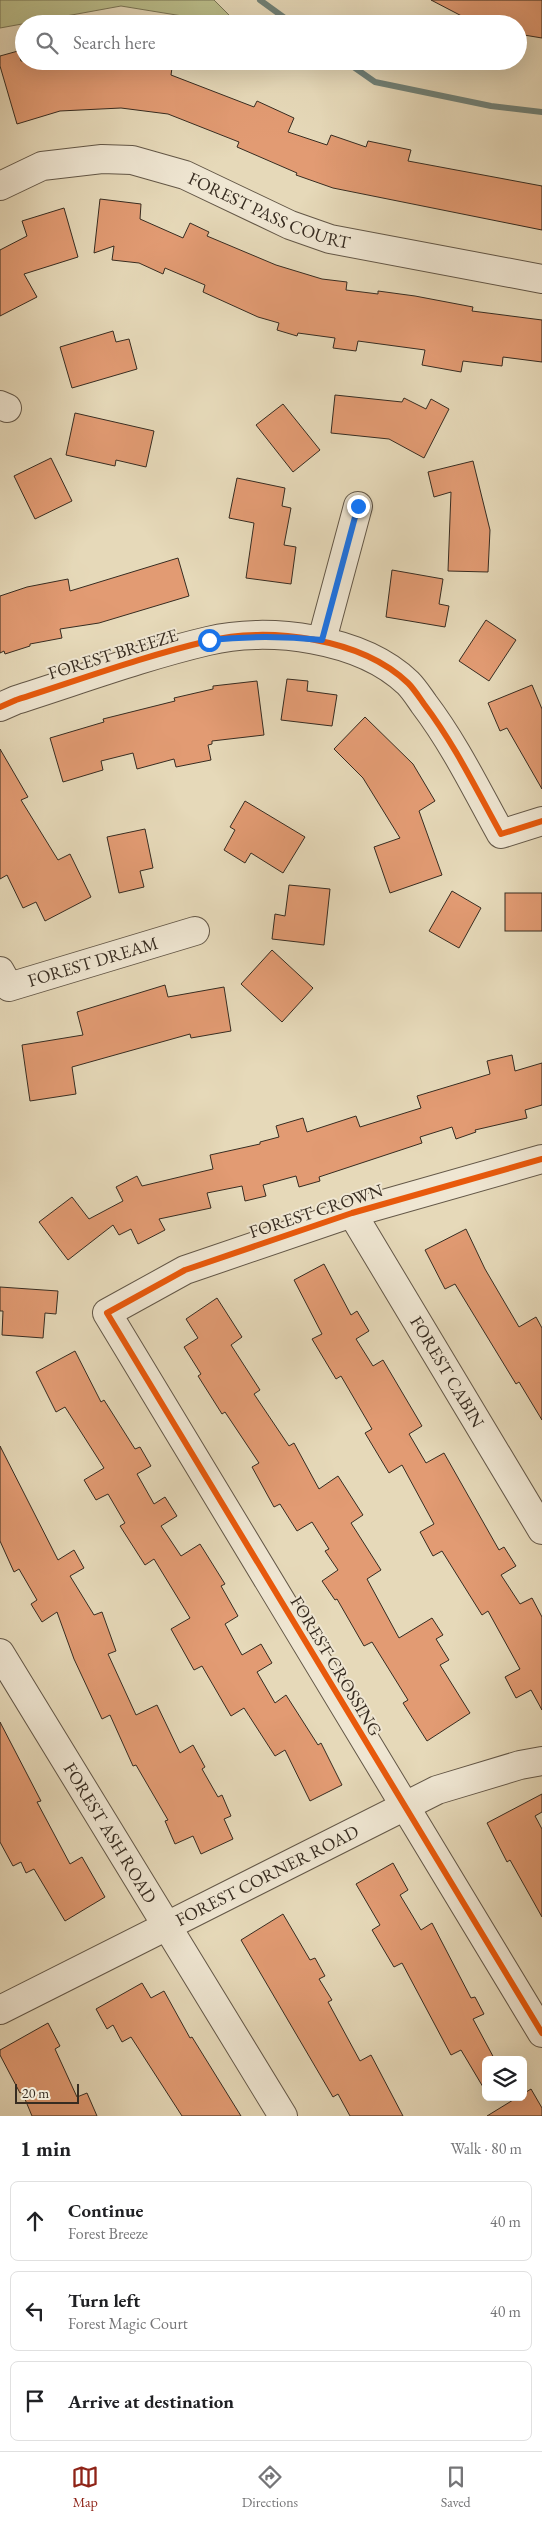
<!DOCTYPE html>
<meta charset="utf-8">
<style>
body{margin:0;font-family:"EB Garamond",serif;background:#f2f2f2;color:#202124}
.controls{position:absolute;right:15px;bottom:15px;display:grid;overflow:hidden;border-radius:8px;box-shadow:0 5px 20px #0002}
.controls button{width:45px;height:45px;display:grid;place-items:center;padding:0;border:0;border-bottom:1px solid #e0e0e0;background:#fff;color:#202124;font:25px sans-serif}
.scale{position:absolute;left:15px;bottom:12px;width:64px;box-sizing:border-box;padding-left:5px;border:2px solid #372c21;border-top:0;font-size:14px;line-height:18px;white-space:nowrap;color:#372c21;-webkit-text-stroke:4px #efe6d2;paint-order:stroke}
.stop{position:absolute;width:15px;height:15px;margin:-11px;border:4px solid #1a73e8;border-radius:50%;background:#fff}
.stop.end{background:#1a73e8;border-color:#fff;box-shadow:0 1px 5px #0008}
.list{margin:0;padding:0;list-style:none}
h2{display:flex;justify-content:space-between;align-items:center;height:65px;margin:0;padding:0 20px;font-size:21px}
h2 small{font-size:16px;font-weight:400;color:#757577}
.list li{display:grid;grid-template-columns:32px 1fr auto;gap:15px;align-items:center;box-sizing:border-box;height:80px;margin:0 10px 10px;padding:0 10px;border:1px solid #e0e0e0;border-radius:8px}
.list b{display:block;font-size:19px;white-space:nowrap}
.list p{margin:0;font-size:16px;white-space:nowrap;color:#757577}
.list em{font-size:16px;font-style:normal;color:#757577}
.icon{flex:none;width:28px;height:28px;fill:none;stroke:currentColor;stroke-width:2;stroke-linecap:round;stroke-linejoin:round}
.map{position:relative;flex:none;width:542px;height:2116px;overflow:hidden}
.search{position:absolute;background:#fff;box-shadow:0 5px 20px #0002;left:15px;right:15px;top:15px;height:55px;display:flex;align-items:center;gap:12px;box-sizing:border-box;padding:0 18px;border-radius:28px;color:#757577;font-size:19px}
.sheet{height:335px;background:#fff}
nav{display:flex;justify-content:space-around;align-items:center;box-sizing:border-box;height:70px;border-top:1px solid #e0e0e0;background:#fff;font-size:14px;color:#757577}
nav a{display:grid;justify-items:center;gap:2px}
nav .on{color:#8f2418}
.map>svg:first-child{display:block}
.green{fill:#bbbe8b;stroke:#797556}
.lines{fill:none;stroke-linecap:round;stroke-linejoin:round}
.stream{stroke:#708178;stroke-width:6}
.building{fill:#e29b73;stroke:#372c21}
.minor-casing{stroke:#635747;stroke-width:30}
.minor{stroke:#efe6d2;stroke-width:28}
.cycleway-casing{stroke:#efe6d2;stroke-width:9}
.cycleway{stroke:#e8590c;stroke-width:6}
.route{stroke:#1a73e8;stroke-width:6}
.labels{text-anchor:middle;stroke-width:4;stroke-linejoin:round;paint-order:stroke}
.street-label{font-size:18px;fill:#372c21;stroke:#efe6d2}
</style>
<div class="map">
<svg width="542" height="2116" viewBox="0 0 542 2116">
<rect width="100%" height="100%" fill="#e6d9b9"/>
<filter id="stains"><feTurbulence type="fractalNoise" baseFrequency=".004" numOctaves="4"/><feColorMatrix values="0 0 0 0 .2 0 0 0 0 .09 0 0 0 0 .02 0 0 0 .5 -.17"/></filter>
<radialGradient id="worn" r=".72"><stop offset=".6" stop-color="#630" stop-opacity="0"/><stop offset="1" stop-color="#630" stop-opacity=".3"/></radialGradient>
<polygon class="green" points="0,0 214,0 238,24 212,24 207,20 121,6 0,28"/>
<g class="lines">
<g class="stream">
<polyline points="260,0 293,24"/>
<polyline points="345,61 375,82 491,106 542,112"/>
</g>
</g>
<g class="building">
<polygon points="431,0 542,0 542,38 518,34 518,24 477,24"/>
<polygon points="18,51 21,61 173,61 171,75 254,107 257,101 294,118 288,132 327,145 331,135 366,147 368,141 411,150 408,161 542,186 542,230 333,188 296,175 297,173 237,147 239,142 168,114 121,108 60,111 17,124 0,66 0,56"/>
<polygon points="100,199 141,204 140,219 183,238 190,223 209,232 207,236 276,265 322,279 347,282 346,290 378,294 378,291 415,296 473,307 472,311 542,320 542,362 503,357 502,366 463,361 461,372 422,365 425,350 358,341 356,351 333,348 335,338 298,333 297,336 277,330 279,323 258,317 203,292 205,285 165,268 163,274 139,263 112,260 114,246 94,253"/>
<polygon points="64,208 78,257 24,274 37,297 0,316 0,250 27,236 22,221"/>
<polygon points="113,331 116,342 129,339 137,369 72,388 60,347"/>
<polygon points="335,395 402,402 404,398 426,409 431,399 449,409 424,458 389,439 331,433"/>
<polygon points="283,404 320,450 293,472 256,425"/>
<polygon points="75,413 154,431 146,467 116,460 115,466 66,455"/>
<polygon points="51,458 72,501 35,519 14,476"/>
<polygon points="473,461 490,530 488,572 448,571 451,492 434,497 428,472"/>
<polygon points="237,478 285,488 282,506 291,508 284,545 296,547 291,584 246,578 254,523 229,518"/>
<polygon points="178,558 189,596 99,623 60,629 62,638 30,644 30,646 5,654 4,651 0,653 0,596 27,587 68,579 70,591"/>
<polygon points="392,570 443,579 439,604 449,606 445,627 386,617"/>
<polygon points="486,620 516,640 489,681 459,661"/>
<polygon points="287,679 308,681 307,691 337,695 332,726 281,720"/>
<polygon points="257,681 264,735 212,741 212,744 208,745 211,760 176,767 174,759 137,769 133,753 101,761 103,770 63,782 50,738 104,722 103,719 175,701 174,698 213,689 213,686"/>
<polygon points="532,685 542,709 542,789 507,728 500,731 488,703"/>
<polygon points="365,717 413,764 435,801 419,811 442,875 390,893 374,847 400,838 363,778 334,749"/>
<polygon points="0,749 28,797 21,800 58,860 70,854 91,897 45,921 36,902 23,908 7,875 0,879"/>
<polygon points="245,801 305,837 283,873 251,853 245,863 224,850 235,830 230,827"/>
<polygon points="145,829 153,868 140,871 144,887 119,893 107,837"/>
<polygon points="289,885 330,889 324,945 272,939 275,914 285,916"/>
<polygon points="452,891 481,908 459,948 429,931"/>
<rect x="505" y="893" width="37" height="38"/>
<polygon points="272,950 313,988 282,1022 241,984"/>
<polygon points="165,985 168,997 224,987 231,1031 191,1038 190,1034 72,1067 76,1094 30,1101 22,1045 83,1035 77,1012"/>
<polygon points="512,1055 515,1071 542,1063 542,1105 525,1110 527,1118 475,1130 476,1132 456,1139 452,1127 420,1137 422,1143 319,1177 320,1181 299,1187 296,1176 263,1185 266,1196 245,1201 242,1186 207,1193 211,1208 159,1219 165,1230 138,1244 131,1229 119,1235 113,1225 68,1260 39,1222 72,1197 89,1219 123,1201 116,1187 137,1176 142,1186 213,1169 210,1155 260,1144 260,1142 279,1137 276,1126 303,1118 307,1132 356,1116 360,1127 421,1108 417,1096 490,1074 487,1061"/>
<polygon points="466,1229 485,1269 519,1327 536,1317 542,1328 542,1420 519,1382 516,1384 455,1284 445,1289 425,1250"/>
<polygon points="324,1264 351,1315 357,1311 369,1331 356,1339 373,1366 383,1360 422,1426 409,1434 426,1463 444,1453 499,1550 504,1547 516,1566 501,1575 520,1604 532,1598 542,1617 542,1710 531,1690 516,1698 505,1677 520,1669 488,1611 482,1615 442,1551 433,1556 420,1532 434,1524 402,1465 389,1473 365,1433 372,1429 341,1376 336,1379 312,1339 322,1334 294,1280"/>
<polygon points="0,1287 58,1291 56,1314 45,1313 43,1338 2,1335 3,1311 0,1311"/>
<polygon points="217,1298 242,1337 231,1345 260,1390 254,1394 289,1446 294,1443 319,1489 338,1476 363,1515 351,1523 381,1570 367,1579 399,1638 432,1618 443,1635 436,1639 449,1660 440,1665 470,1713 427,1741 403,1703 408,1700 372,1642 364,1646 337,1599 335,1600 322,1581 338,1570 325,1551 329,1549 312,1522 297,1531 280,1504 274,1507 252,1467 259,1463 225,1412 222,1414 198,1376 201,1374 184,1347 198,1338 186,1319"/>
<polygon points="75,1351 101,1402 104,1400 135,1449 140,1447 151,1466 137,1474 154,1504 165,1497 177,1516 161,1526 181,1556 200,1544 225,1584 221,1586 238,1616 225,1624 242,1655 261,1644 272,1663 257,1672 275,1703 286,1695 318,1745 321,1743 342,1785 310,1801 285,1750 275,1756 244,1708 231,1716 202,1666 194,1670 171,1629 190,1618 154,1559 145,1565 120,1526 125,1523 108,1494 96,1500 84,1480 104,1468 65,1407 56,1412 36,1372"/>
<polygon points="0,1446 58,1560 74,1550 84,1568 70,1576 94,1615 102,1612 116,1651 108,1654 136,1715 157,1705 180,1753 193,1745 205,1767 202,1769 218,1797 222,1795 231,1816 224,1819 233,1839 201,1854 193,1836 175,1844 165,1821 168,1820 136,1765 133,1766 110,1715 102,1719 74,1659 57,1612 42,1622 31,1604 37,1600 19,1569 14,1572 0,1541"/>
<polygon points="0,1722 41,1801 37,1802 70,1864 82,1857 105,1897 65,1921 34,1869 26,1873 21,1862 13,1866 0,1842"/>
<polygon points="542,1794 542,1812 535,1816 542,1829 542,1917 510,1860 507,1862 487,1823"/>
<polygon points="393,1863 408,1890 400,1895 421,1930 432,1923 471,1998 475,1997 484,2014 473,2019 495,2060 486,2060 486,2092 461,2050 451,2055 402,1963 394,1967 372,1930 380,1925 356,1884"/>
<polygon points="283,1914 310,1960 315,1958 325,1976 319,1979 332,2000 328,2002 360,2061 371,2055 403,2116 350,2116 338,2094 333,2097 241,1940"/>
<polygon points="142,1983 151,1998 164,1991 190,2038 192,2037 241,2116 182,2116 131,2037 122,2042 113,2025 107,2029 96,2009"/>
<polygon points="48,2023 60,2046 55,2049 77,2097 87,2093 97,2116 32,2116 22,2092 20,2093 0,2055 0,2050"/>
<polygon points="531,2089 542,2108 542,2116 487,2116 518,2097 523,2097 523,2094"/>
</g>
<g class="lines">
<g class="minor-casing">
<g id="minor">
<path id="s1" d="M0 186 42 166 102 159 132 160 185 175 290 225 330 239 542 279"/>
<polyline points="0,405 7,408"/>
<polyline points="322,640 358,506"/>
<path d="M0 707 16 700C79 680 144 656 208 641 268 626 361 638 408 683 414 689 419 697 424 704 455 745 476 789 501 834L542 821"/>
<path id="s2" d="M0 971 9 987 195 931"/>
<polyline points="542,1159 352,1213 185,1270 107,1313 542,2033"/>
<path id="s3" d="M352 1213 542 1530"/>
<path id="s4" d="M0 1653 283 2116"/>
<path id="s5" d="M0 2010 437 1790 520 1765 542 1761"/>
</g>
</g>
<use href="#minor" class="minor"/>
<g class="cycleway-casing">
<g id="cycleway">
<path d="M0 707 16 700C79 680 144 656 208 641 268 626 361 638 408 683 414 689 419 697 424 704 455 745 476 789 501 834L542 821"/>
<polyline points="542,1159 352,1213 185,1270 107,1313 542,2033"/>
</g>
</g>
<use href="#cycleway" class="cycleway"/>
</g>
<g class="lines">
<path class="route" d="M209 640C248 636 283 636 322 640L358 506"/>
</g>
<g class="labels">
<g class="street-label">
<text dy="6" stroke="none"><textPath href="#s1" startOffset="284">FOREST PASS COURT</textPath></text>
<text transform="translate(113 654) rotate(-17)" y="6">FOREST BREEZE</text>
<text dy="6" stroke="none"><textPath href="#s2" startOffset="106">FOREST DREAM</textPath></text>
<text transform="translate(316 1211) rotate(-18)" y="6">FOREST CROWN</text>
<text dy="6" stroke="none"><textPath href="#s3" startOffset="185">FOREST CABIN</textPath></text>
<text transform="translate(336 1666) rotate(59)" y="6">FOREST CROSSING</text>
<text dy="6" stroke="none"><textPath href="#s4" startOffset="211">FOREST ASH ROAD</textPath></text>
<text dy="6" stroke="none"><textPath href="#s5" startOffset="299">FOREST CORNER ROAD</textPath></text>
</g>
</g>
<rect width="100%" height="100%" filter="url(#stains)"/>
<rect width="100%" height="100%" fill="url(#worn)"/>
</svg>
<div class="controls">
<button><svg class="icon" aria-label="layers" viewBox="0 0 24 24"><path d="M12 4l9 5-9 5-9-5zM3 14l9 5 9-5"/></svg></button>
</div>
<div class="scale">20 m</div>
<div class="stop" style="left:209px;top:640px"></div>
<div class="stop end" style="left:358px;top:506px"></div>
<div class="search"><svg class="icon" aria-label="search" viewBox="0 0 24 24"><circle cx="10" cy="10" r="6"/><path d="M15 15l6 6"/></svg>Search here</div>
</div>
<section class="sheet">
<h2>1 min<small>Walk · 80 m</small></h2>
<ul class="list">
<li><svg class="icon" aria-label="ahead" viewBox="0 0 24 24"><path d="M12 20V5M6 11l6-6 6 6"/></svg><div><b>Continue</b><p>Forest Breeze</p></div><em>40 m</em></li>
<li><svg class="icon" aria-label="left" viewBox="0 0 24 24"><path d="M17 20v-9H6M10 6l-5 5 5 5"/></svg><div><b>Turn left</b><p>Forest Magic Court</p></div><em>40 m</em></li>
<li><svg class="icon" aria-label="arrive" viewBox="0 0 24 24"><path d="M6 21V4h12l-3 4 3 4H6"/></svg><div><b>Arrive at destination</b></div></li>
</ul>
</section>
<nav>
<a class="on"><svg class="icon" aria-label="map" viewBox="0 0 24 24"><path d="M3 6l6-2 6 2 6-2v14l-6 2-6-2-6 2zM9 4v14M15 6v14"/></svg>Map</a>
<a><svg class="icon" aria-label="directions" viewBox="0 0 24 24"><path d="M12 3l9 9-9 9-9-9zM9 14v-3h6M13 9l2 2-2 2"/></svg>Directions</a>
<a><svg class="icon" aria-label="saved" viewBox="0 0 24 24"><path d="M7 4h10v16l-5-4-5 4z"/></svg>Saved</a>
</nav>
